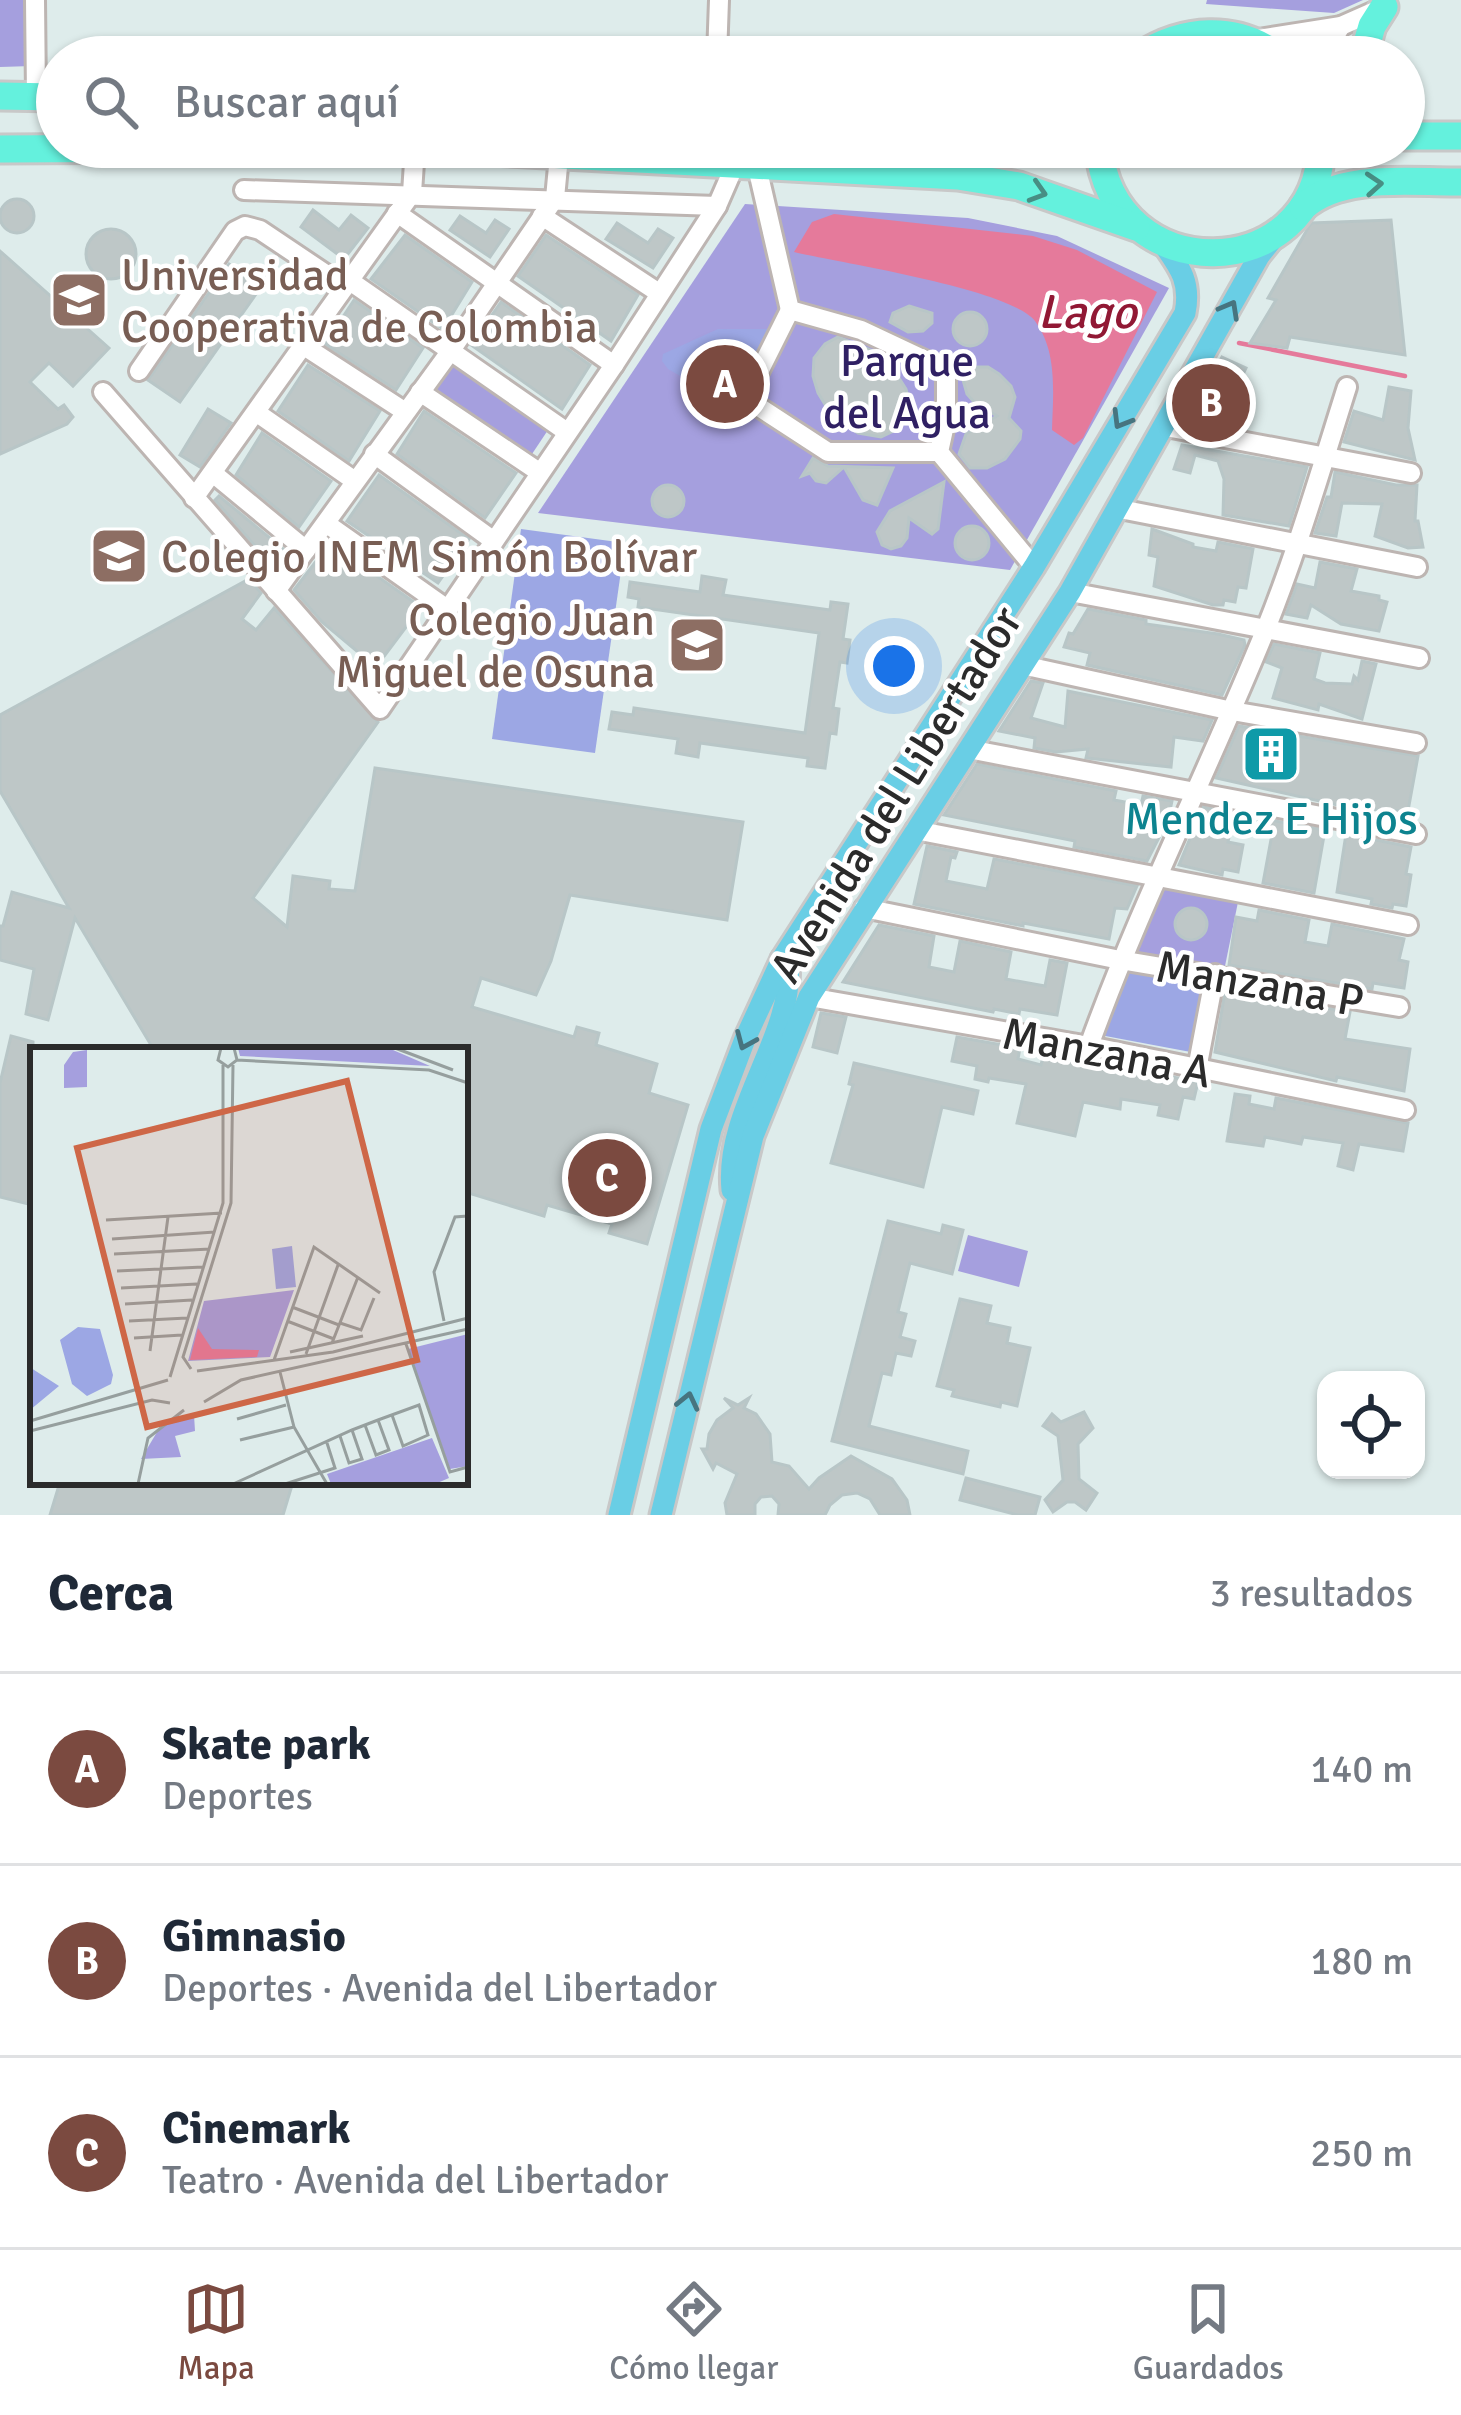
<!DOCTYPE html>
<html lang="es">
<meta charset="utf-8">
<style>
body{margin:0;font-family:Signika,sans-serif;background:#f6f6f7;color:#1f2937}
.controls{position:absolute;right:36px;bottom:36px;display:grid;overflow:hidden;border-radius:24px;box-shadow:0 3px 9px #0004}
.controls button{width:108px;height:108px;display:grid;place-items:center;padding:0;border:0;border-bottom:3px solid #e0e1e3;background:#fff;color:#1f2937;font:60px sans-serif}
.you{position:absolute;left:894px;top:666px;width:42px;height:42px;margin:-30px;border:9px solid #fff;border-radius:50%;background:#1a73e8;box-shadow:0 0 0 18px #1a73e833}
.badge{display:grid;place-items:center;width:78px;height:78px;border-radius:50%;background:#7b4a40;color:#fff;font-size:39px;font-weight:700}
.pin{position:absolute;translate:-50% -50%;border:6px solid #fff;box-shadow:0 3px 12px #0006}
.list{margin:0;padding:0;list-style:none}
h2{display:flex;justify-content:space-between;align-items:center;height:156px;margin:0;padding:0 48px;font-size:51px}
h2 small{font-size:39px;font-weight:400;color:#747a83}
.list li{display:grid;grid-template-columns:78px 1fr auto;gap:36px;align-items:center;box-sizing:border-box;height:192px;padding:0 48px;border-top:3px solid #e0e1e3}
.list b{display:block;font-size:45px;white-space:nowrap}
.list p{margin:0;font-size:39px;white-space:nowrap;color:#747a83}
.list em{font-size:39px;font-style:normal;color:#747a83}
.icon{flex:none;width:66px;height:66px;fill:none;stroke:currentColor;stroke-width:2;stroke-linecap:round;stroke-linejoin:round}
.map{position:relative;flex:none;width:1461px;height:1515px;overflow:hidden}
.search{position:absolute;background:#fff;box-shadow:0 3px 9px #0004;left:36px;right:36px;top:36px;height:132px;display:flex;align-items:center;gap:30px;box-sizing:border-box;padding:0 42px;border-radius:66px;color:#747a83;font-size:45px}
.sheet{height:732px;background:#fff}
nav{display:flex;justify-content:space-around;align-items:center;box-sizing:border-box;height:168px;border-top:3px solid #e0e1e3;background:#fff;font-size:33px;color:#747a83}
nav a{display:grid;justify-items:center;gap:6px}
nav .on{color:#7b4a40}
.map>svg:first-child{display:block}
.green{fill:#a59fde}
.pitch{fill:#9ca7e4}
.water{fill:#e57a9b}
.lines{fill:none;stroke-linecap:round;stroke-linejoin:round}
.stream{stroke:#e57a9b;stroke-width:4.5}
.building{fill:#bec7c7;stroke:#b8c6c7;stroke-width:3}
.minor-casing{stroke:#bdb5b2;stroke-width:24}
.major-casing{stroke:#c8c8c8;stroke-width:27}
.highway-casing{stroke:#c8c8c8;stroke-width:33}
.minor{stroke:#fff;stroke-width:18}
.major{stroke:#69cee5;stroke-width:21}
.highway{stroke:#64f1dd;stroke-width:27}
.oneway{stroke:#488e84}
.oneway2{stroke:#47747f}
.labels{text-anchor:middle;stroke-width:9;stroke-linejoin:round;paint-order:stroke}
.education-label{font-size:45px;fill:#785e54;stroke:#fff;text-anchor:start}
.park-label{font-size:45px;fill:#2f2063;stroke:#fff}
.street-label{font-size:45px;fill:#2b2b2b;stroke:#fff}
.culture-label{font-size:45px;fill:#0d838f;stroke:#fff}
.water-label{font-size:48px;font-style:italic;fill:#911834;stroke:#fff}
.inset-road{fill:none;stroke:#969f9e;stroke-width:3}
.view{fill:#ce6747;fill-opacity:0.15;stroke:#ce6747;stroke-width:6}
.inset-edge{fill:none;stroke:#2b2b2b;stroke-width:6}
</style>
<div class="map">
<svg width="1461" height="1515" viewBox="0 0 1461 1515">
<rect width="100%" height="100%" fill="#deeceb"/>
<g class="green">
<polygon points="0,0 30,0 32,66 0,67"/>
<polygon points="1207,0 1363,0 1334,13 1206,4"/>
<polygon points="745,204 968,218 1057,236 1169,288 1010,570 538,513"/>
<polygon points="452,360 552,424 530,457 430,393"/>
<polygon points="1169,881 1239,897 1224,971 1132,953"/>
<polygon points="968,1235 1028,1251 1019,1287 958,1271"/>
</g>
<g class="pitch">
<polygon points="718,329 776,329 753,404 742,412 668,369 662,361 663,354"/>
<polygon points="521,529 625,543 595,753 492,739"/>
<polygon points="1123,966 1210,982 1196,1053 1100,1035"/>
</g>
<path class="water" d="M834 214 1033 236 1077 250 1157 292 1083 438 1074 445 1052 430C1053 394 1058 352 1035 321 1011 289 841 263 794 252L812 222Z"/>
<g class="lines">
<polyline class="stream" points="1239,343 1405,376"/>
</g>
<g class="building">
<circle cx="17" cy="216" r="17"/>
<polygon points="313,210 339,230 351,215 368,228 344,259 301,227"/>
<polygon points="460,216 486,233 495,220 509,229 490,257 450,230"/>
<polygon points="1391,220 1405,355 1290,337 1287,348 1250,343 1276,300 1268,298 1311,223"/>
<polygon points="617,223 648,243 658,229 673,238 653,268 606,239"/>
<circle cx="111" cy="254" r="25"/>
<polygon points="405,235 472,282 443,329 371,279"/>
<polygon points="546,235 638,295 611,341 518,276"/>
<polygon points="0,251 109,348 73,386 49,363 30,382 58,409 64,405 73,417 67,424 0,454"/>
<polygon points="229,264 261,287 180,402 148,380"/>
<polygon points="354,300 423,348 396,390 325,344"/>
<polygon points="501,302 590,365 562,409 471,345"/>
<polygon points="909,306 932,313 932,323 923,331 908,332 890,322 893,313"/>
<circle cx="970" cy="329" r="17"/>
<polygon points="838,337 885,356 906,389 909,402 900,428 881,437 858,433 832,416 818,393 813,376 814,358 825,344"/>
<polygon points="1222,357 1246,368 1235,391 1218,416 1191,412"/>
<polygon points="308,365 380,411 349,461 278,411"/>
<polygon points="971,367 988,367 999,374 1011,386 1015,397 1009,418 1021,431 1020,439 1005,459 987,468 970,468 959,454 966,434 997,416 975,403 967,394 963,380"/>
<polygon points="1389,387 1411,391 1408,428 1415,460 1344,442 1354,411 1383,420"/>
<polygon points="208,409 231,423 200,467 180,455"/>
<polygon points="424,411 516,473 485,518 397,454"/>
<polygon points="262,433 331,481 299,527 236,475"/>
<polygon points="1182,445 1307,467 1289,526 1223,515 1224,479 1218,461 1195,455 1190,473 1174,469"/>
<polygon points="813,458 828,466 893,468 877,505 863,500 844,467 826,483 816,481 810,473 802,476"/>
<polygon points="1335,472 1396,485 1417,485 1415,521 1418,521 1423,547 1408,548 1375,536 1382,504 1342,503 1336,536 1315,533 1327,497 1331,497"/>
<polygon points="379,475 469,539 438,583 347,521"/>
<polygon points="944,482 938,529 932,534 909,518 907,538 901,546 891,549 882,545 877,532 890,511"/>
<circle cx="668" cy="501" r="16"/>
<polygon points="219,496 287,552 275,569 215,500"/>
<circle cx="972" cy="543" r="17"/>
<polygon points="1152,529 1193,544 1193,547 1216,551 1218,542 1253,549 1246,588 1238,587 1235,602 1224,600 1223,605 1213,605 1154,586 1158,557 1149,555"/>
<polygon points="330,543 421,607 376,667 322,622 294,590"/>
<polygon points="1320,562 1357,569 1351,591 1379,596 1379,600 1387,602 1379,631 1341,624 1311,605 1307,618 1286,614 1297,584 1315,588"/>
<polygon points="702,576 726,580 723,595 830,610 831,602 848,604 843,639 850,640 847,663 840,662 833,708 839,709 836,734 830,733 825,768 807,766 808,758 700,743 698,757 676,753 678,739 609,729 612,712 633,715 634,708 805,733 819,633 638,607 639,599 628,597 630,582 700,592"/>
<polygon points="249,579 261,593 242,619 256,630 274,608 378,722 253,898 287,927 293,876 330,881 329,889 355,891 375,768 743,822 727,920 570,895 551,961 536,995 481,978 472,1007 574,1037 577,1027 599,1033 596,1045 657,1064 649,1093 688,1105 647,1244 609,1233 612,1224 547,1205 544,1216 465,1192 465,1050 154,1050 75,918 48,1020 26,1014 34,969 0,960 0,926 3,926 12,892 69,908 0,791 0,715"/>
<polygon points="1088,609 1146,620 1146,624 1218,634 1244,640 1245,645 1222,695 1087,665 1090,653 1064,647 1069,633 1073,634"/>
<polygon points="1274,644 1320,653 1314,679 1325,683 1352,684 1354,676 1358,680 1362,661 1376,664 1362,719 1319,704 1318,710 1273,698 1282,668 1266,662"/>
<polygon points="1031,681 1043,683 1031,718 1065,727 1068,691 1212,720 1203,741 1174,737 1171,767 1086,758 1088,749 1056,752 1034,748 1035,738 999,731"/>
<polygon points="1239,726 1418,756 1408,811 1377,810 1352,803 1351,808 1216,778"/>
<polygon points="977,764 1116,791 1114,800 1141,805 1143,796 1172,801 1168,820 1147,861 1074,847 1075,841 944,815"/>
<polygon points="1203,807 1234,813 1228,842 1243,845 1238,872 1223,869 1222,875 1179,865"/>
<polygon points="1259,818 1325,830 1314,893 1263,883 1272,834 1257,830"/>
<polygon points="1346,834 1411,847 1406,874 1411,875 1406,906 1393,904 1392,908 1371,904 1372,899 1337,892"/>
<polygon points="927,846 957,852 955,858 951,857 946,881 987,889 994,859 1137,886 1127,909 1115,908 1109,939 1023,923 1023,926 914,904"/>
<circle cx="1191" cy="924" r="16"/>
<polygon points="1259,910 1309,920 1305,942 1328,946 1332,924 1404,939 1399,960 1408,962 1404,988 1373,983 1372,989 1229,965 1236,917 1257,921"/>
<polygon points="879,925 934,936 929,967 954,972 960,941 1011,952 1006,979 1045,986 1050,960 1067,963 1057,1015 1020,1009 1019,1014 994,1009 993,1012 843,982"/>
<polygon points="1225,991 1350,1012 1345,1039 1410,1049 1404,1091 1337,1077 1336,1081 1215,1052"/>
<polygon points="821,1013 846,1017 837,1053 813,1047"/>
<polygon points="11,1036 33,1042 33,1205 0,1197 0,1083"/>
<polygon points="957,1037 1020,1048 1018,1059 1041,1065 1044,1052 1198,1082 1194,1099 1183,1097 1178,1119 1158,1115 1160,1105 1121,1099 1120,1109 1083,1102 1075,1136 1017,1123 1026,1084 989,1078 988,1082 975,1079 977,1066 952,1061"/>
<polygon points="854,1063 978,1091 973,1114 942,1107 923,1187 831,1163 853,1085 849,1084"/>
<polygon points="1235,1094 1250,1096 1249,1104 1274,1109 1276,1098 1408,1123 1403,1151 1359,1144 1353,1170 1338,1166 1343,1143 1303,1137 1301,1144 1265,1137 1263,1146 1227,1141"/>
<polygon points="888,1221 941,1234 943,1225 963,1230 952,1274 910,1263 898,1312 906,1314 900,1337 915,1341 911,1356 896,1353 891,1375 882,1373 869,1426 968,1451 963,1474 832,1441"/>
<polygon points="960,1299 991,1306 987,1323 1010,1328 1007,1343 1030,1348 1017,1406 1001,1402 1000,1407 952,1396 954,1390 937,1386"/>
<polygon points="724,1398 738,1405 749,1398 744,1408 756,1414 770,1434 772,1462 789,1466 809,1489 819,1478 851,1456 892,1479 907,1500 910,1515 880,1515 870,1499 857,1493 842,1495 830,1505 825,1515 778,1515 779,1504 772,1496 761,1497 755,1504 755,1515 727,1515 725,1503 737,1474 716,1463 713,1469 702,1449 707,1449 709,1434 717,1420 733,1408"/>
<polygon points="1084,1412 1093,1428 1078,1444 1079,1479 1097,1493 1086,1510 1075,1502 1067,1502 1053,1512 1045,1500 1063,1480 1058,1436 1043,1426 1052,1414 1061,1422"/>
<polygon points="966,1478 1040,1497 1035,1515 1018,1515 960,1500"/>
<polygon points="60,1482 293,1482 283,1515 50,1515"/>
</g>
<g class="lines">
<g class="minor-casing">
<g id="minor">
<polyline points="35,0 36,96"/>
<polyline points="1252,40 1341,26 1384,7"/>
<polyline points="717,57 719,0"/>
<polyline points="1322,57 1341,26"/>
<polyline points="757,167 790,310 861,330 946,370 946,420 939,452 1034,567"/>
<polyline points="244,190 717,206"/>
<polyline points="397,213 614,365"/>
<polyline points="542,216 659,293"/>
<polyline points="350,281 567,432"/>
<polyline points="790,310 750,390 756,405 828,452 939,452"/>
<polyline points="304,346 404,411"/>
<polyline points="139,371 235,231 245,226 260,230 345,287"/>
<polyline points="103,392 380,709 614,365 717,206 734,167"/>
<polyline points="420,392 539,472"/>
<polyline points="257,413 355,481"/>
<polyline points="1166,427 1411,473"/>
<polyline points="374,454 494,541"/>
<polyline points="214,474 306,550"/>
<polyline points="194,498 412,193 415,147"/>
<polyline points="1120,509 1417,567"/>
<polyline points="327,524 446,608"/>
<polyline points="276,591 452,349 555,198 559,156"/>
<polyline points="1070,592 1419,658"/>
<polyline points="1022,665 1232,711 1416,743"/>
<polyline points="968,749 1416,834"/>
<polyline points="915,830 1408,925"/>
<polyline points="864,908 1120,960 1399,1007"/>
<polyline points="809,997 1089,1046 1405,1110"/>
<path d="M1089 1046C1140 905 1208 771 1265 631 1297 552 1321 469 1347 387"/>
<polyline points="1197,1069 1215,974"/>
</g>
</g>
<g class="major-casing">
<g id="major">
<path d="M732 1190C724 1110 795 1034 788 964L782 959"/>
<path d="M619 1515 711 1129 745 1039 782 959 1034 567 1185 313C1191 283 1181 269 1164 245"/>
<polyline points="661,1515 753,1136 809,997 1070,592 1259,256 1275,236"/>
</g>
</g>
<g class="highway-casing">
<g id="highway">
<path d="M1139 57C1183 28 1236 24 1279 57"/>
<polyline points="1363,57 1372,26 1384,7"/>
<polyline points="0,96 57,97"/>
<polyline points="1404,136 1461,136"/>
<path d="M1099 147C1112 290 1317 286 1321 147"/>
<polyline points="0,149 415,147 958,176 1019,186 1136,227"/>
<path d="M1303 207C1342 172 1413 183 1461 182"/>
</g>
</g>
<use href="#minor" class="minor"/>
<use href="#major" class="major"/>
<use href="#highway" class="highway"/>
</g>
<defs><path id="oneway-chevron" d="M-2-3.5L2.5 0L-2 3.5" fill="none" stroke-width="1.6" stroke-linecap="round" stroke-linejoin="round" transform="scale(3)"/></defs>
<g class="oneway">
<use href="#oneway-chevron" transform="translate(1374 184) rotate(-4)"/>
<use href="#oneway-chevron" transform="translate(1038 192) rotate(17)"/>
</g>
<g class="oneway2">
<use href="#oneway-chevron" transform="translate(1230 309) rotate(-61)"/>
<use href="#oneway-chevron" transform="translate(1121 420) rotate(121)"/>
<use href="#oneway-chevron" transform="translate(745 1041) rotate(113)"/>
<use href="#oneway-chevron" transform="translate(688 1401) rotate(-77)"/>
</g>
<defs>
<g id="university-square" transform="scale(3)"><rect x="-9" y="-9" width="18" height="18" rx="4" fill="#8d6e63" stroke="#fff"/><path d="M0-5L7-2L0 1L-7-2ZM-4 1L0 2.5L4 1V4Q0 6-4 4Z" fill="#fff"/></g>
<g id="school-square" transform="scale(3)"><rect x="-9" y="-9" width="18" height="18" rx="4" fill="#8d6e63" stroke="#fff"/><path d="M0-5L7-2L0 1L-7-2ZM-4 1L0 2.5L4 1V4Q0 6-4 4Z" fill="#fff"/></g>
<g id="building-square" transform="scale(3)"><rect x="-9" y="-9" width="18" height="18" rx="4" fill="#0f9aa8" stroke="#fff"/><path d="M-4-6H4V6H1V3H-1V6H-4ZM-2.5-4.3h1.7v1.8h-1.7ZM.8-4.3h1.7v1.8H.8ZM-2.5-1h1.7V.8h-1.7ZM.8-1h1.7V.8H.8Z" fill="#fff"/></g>
</defs>
<g fill-rule="evenodd">
<use href="#university-square" x="79" y="300"/>
<use href="#school-square" x="119" y="556"/>
<use href="#school-square" x="697" y="645"/>
<use href="#building-square" x="1271" y="754"/>
</g>
<g class="labels">
<g class="education-label">
<text x="121" y="290">Universidad<tspan x="121" dy="52">Cooperativa de Colombia</tspan></text>
<text x="161" y="572">Colegio INEM Simón Bolívar</text>
<text x="655" y="635" text-anchor="end">Colegio Juan<tspan x="655" dy="52">Miguel de Osuna</tspan></text>
</g>
<g class="park-label">
<text x="907" y="376">Parque<tspan x="907" dy="52">del Agua</tspan></text>
</g>
<g class="street-label">
<text transform="translate(895 794) rotate(-58)" y="16">Avenida del Libertador</text>
<text transform="translate(1260 983) rotate(10)" y="16">Manzana P</text>
<text transform="translate(1107 1052) rotate(11)" y="16">Manzana A</text>
</g>
<g class="culture-label">
<text x="1271" y="834">Mendez E Hijos</text>
</g>
<g class="water-label">
<text x="1087" y="328">Lago</text>
</g>
</g>
<g transform="translate(30 1047)">
<rect width="438" height="438" fill="#deeceb"/>
<path d="M208 1 363 3 400 19 210 9ZM57 3V40L34 41V18L43 5ZM264 243 240 310 158 314 174 254ZM438 287V419L420 422 378 302ZM164 368 165 384 145 389 151 410 111 412 130 380ZM402 391 419 431 405 437H301L297 427Z" fill="#a59fde"/>
<path d="M262 199 266 240 246 242 242 202ZM48 280 70 282 83 328 81 337 57 349 42 337 30 293ZM1 321 29 339 0 363V322Z" fill="#9ca7e4"/>
<path d="M168 281 182 302 229 303 227 310 160 313Z" fill="#e57a9b"/>
<path class="inset-road" d="M191 1 188 13 198 20 207 13 204 1M365 1 423 23M207 13 399 23 438 36M76 173 192 166M82 192 185 185M84 207 180 202M87 224 173 220M91 241 167 237M95 257 162 253M262 260 309 278M99 274 157 271M257 274 304 292M414 274 404 225 425 170 438 169M310 276 331 283 344 251M104 291 152 288M302 296 328 230M376 297 420 425 438 420M120 304 138 170M260 305 333 289M276 307 308 218M244 313 284 200 350 246M161 322 153 310 201 156 203 18M167 324 303 305 438 271M250 325 264 380 297 437M140 330 193 156V18M174 355 211 333 438 282M207 372 256 358M0 374 138 333M335 378 346 408 359 403 348 373M0 384 122 353 140 356M310 389 319 416 332 412 322 383M210 393 264 380M108 437 118 391 154 363M203 437 322 383 348 373 389 358 398 388 373 399 362 368M255 437 305 421 297 396"/>
<path class="view" d="M317 34 387 313 117 380 47 101Z"/>
<rect width="438" height="438" class="inset-edge"/>
</g>
</svg>
<div class="controls">
<button><svg class="icon" aria-label="locate" viewBox="0 0 24 24"><circle cx="12" cy="12" r="6"/><path d="M12 2v4M12 18v4M2 12h4M18 12h4"/></svg></button>
</div>
<div class="you"></div>
<div class="pin badge" style="left:725px;top:384px">A</div>
<div class="pin badge" style="left:1211px;top:403px">B</div>
<div class="pin badge" style="left:607px;top:1178px">C</div>
<div class="search"><svg class="icon" aria-label="search" viewBox="0 0 24 24"><circle cx="10" cy="10" r="6"/><path d="M15 15l6 6"/></svg>Buscar aquí</div>
</div>
<section class="sheet">
<h2>Cerca<small>3 resultados</small></h2>
<ul class="list">
<li><span class="badge">A</span><div><b>Skate park</b><p>Deportes</p></div><em>140 m</em></li>
<li><span class="badge">B</span><div><b>Gimnasio</b><p>Deportes · Avenida del Libertador</p></div><em>180 m</em></li>
<li><span class="badge">C</span><div><b>Cinemark</b><p>Teatro · Avenida del Libertador</p></div><em>250 m</em></li>
</ul>
</section>
<nav>
<a class="on"><svg class="icon" aria-label="map" viewBox="0 0 24 24"><path d="M3 6l6-2 6 2 6-2v14l-6 2-6-2-6 2zM9 4v14M15 6v14"/></svg>Mapa</a>
<a><svg class="icon" aria-label="directions" viewBox="0 0 24 24"><path d="M12 3l9 9-9 9-9-9zM9 14v-3h6M13 9l2 2-2 2"/></svg>Cómo llegar</a>
<a><svg class="icon" aria-label="saved" viewBox="0 0 24 24"><path d="M7 4h10v16l-5-4-5 4z"/></svg>Guardados</a>
</nav>
